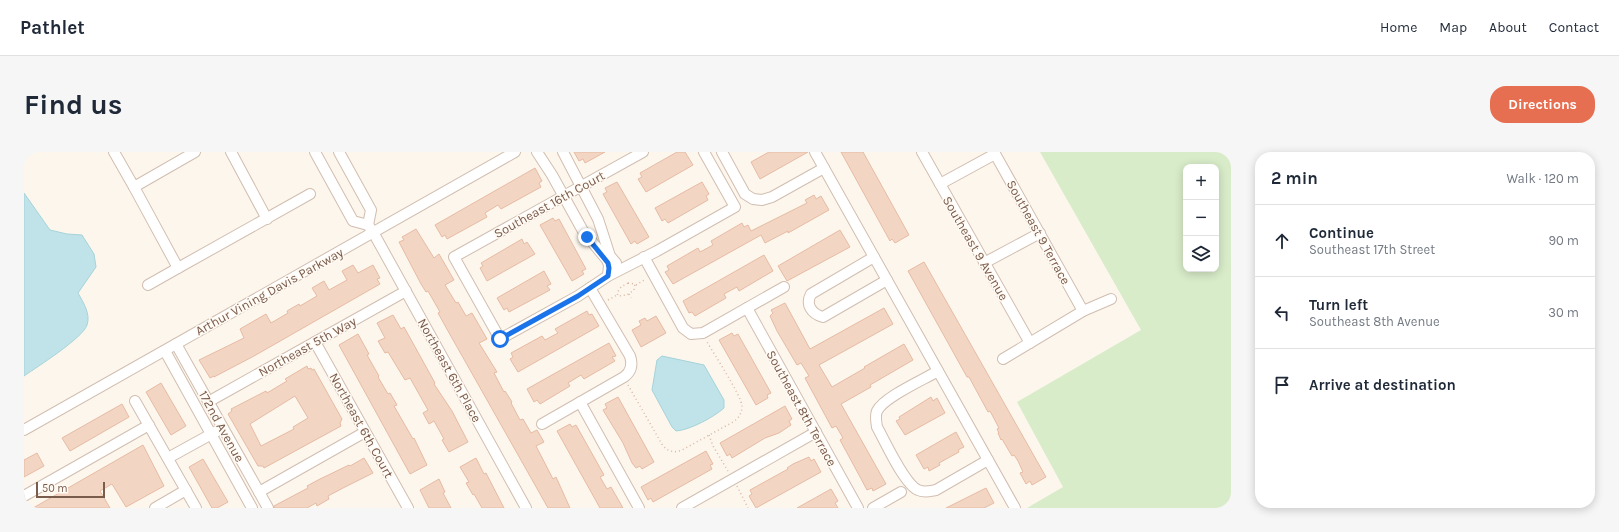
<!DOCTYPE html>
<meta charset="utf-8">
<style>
body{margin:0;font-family:Karla,sans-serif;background:#f6f6f7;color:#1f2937}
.controls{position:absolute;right:12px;top:12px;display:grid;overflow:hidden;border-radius:8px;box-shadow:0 2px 10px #0003}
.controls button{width:36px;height:36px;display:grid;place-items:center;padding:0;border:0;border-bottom:1px solid #e0e1e3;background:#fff;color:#1f2937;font:20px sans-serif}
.scale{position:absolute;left:12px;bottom:10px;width:69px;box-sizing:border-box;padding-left:4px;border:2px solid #7a5c4d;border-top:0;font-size:11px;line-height:14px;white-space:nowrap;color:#7a5c4d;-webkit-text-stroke:3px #fffaf3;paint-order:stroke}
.stop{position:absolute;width:12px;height:12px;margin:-9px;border:3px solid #1a73e8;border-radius:50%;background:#fff}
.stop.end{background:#1a73e8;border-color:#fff;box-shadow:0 1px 4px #0008}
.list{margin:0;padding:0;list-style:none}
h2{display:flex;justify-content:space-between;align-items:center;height:52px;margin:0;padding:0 16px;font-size:17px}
h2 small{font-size:13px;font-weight:400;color:#747a83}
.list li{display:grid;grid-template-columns:26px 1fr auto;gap:12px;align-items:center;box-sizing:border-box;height:72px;padding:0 16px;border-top:1px solid #e0e1e3}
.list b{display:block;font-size:15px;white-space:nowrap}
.list p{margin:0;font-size:13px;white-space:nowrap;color:#747a83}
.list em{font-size:13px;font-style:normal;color:#747a83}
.icon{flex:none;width:22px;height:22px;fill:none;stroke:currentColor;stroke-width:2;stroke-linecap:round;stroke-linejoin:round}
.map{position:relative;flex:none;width:1207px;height:356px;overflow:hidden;border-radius:16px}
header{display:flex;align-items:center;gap:24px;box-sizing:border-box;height:56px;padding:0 20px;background:#fff;border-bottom:1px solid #e0e1e3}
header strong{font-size:19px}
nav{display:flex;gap:22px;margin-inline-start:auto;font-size:14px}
.intro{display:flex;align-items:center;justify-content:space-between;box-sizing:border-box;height:96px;padding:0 24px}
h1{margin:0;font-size:28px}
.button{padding:10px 18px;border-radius:16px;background:#e76f51;color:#fff;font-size:14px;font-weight:700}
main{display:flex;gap:24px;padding:0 24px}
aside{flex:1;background:#fff;border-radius:16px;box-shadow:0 2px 10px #0003}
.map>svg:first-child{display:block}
.green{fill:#d8ecc9;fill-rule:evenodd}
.water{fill:#bfe3e8;stroke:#a5d3da}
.building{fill:#f3d5c3;stroke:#e6bba3;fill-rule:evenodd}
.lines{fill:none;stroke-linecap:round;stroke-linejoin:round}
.minor-casing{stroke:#d1beb0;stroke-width:12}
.path{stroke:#d9b8a5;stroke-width:1.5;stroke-dasharray:1 3;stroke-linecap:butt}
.minor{stroke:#fff;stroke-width:10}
.route{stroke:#1a73e8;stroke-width:5}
.labels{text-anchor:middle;stroke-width:3;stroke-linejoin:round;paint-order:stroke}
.street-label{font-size:13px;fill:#7a5c4d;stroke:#fffaf3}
</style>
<header>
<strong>Pathlet</strong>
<nav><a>Home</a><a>Map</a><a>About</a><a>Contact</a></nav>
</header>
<div class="intro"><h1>Find us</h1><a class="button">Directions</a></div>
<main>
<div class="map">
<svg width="1207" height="356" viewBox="0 0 1207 356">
<rect width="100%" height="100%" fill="#fdf6ec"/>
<path class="green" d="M1016 0H1207V356H1003L1039 335 993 250 1117 178ZM1162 15H1192V117H1162Z"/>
<g class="water">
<path d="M0 41 26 78 43 82 58 83 70 102 72 115 54 141C59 150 67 162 63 173 59 186 13 215 0 224Z"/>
<path d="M638 204 680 213 700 248V256C690 265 666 278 652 279L648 275 628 238 633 208Z"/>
</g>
<g class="building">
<polygon points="550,0 581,0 561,11 559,7 555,9"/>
<polygon points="653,0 661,0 669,13 622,40 614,27 618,25 616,21"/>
<polygon points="745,0 784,0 736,27 727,10"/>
<polygon points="817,0 839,0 885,83 871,91 868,87 866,89"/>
<polygon points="511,16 518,29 515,31 517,35 477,57 474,53 461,61 463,65 423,87 421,83 418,85 411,73"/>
<polygon points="593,30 625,85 613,92 611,89 607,92 579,42 583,40 581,36"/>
<polygon points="678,30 685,42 682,44 684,48 644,71 641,67 638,69 631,56"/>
<polygon points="790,43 792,47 797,44 805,58 764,81 764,79 741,91 737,83 649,132 641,120 645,118 643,114 674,96 676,100 689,93 687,89 718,71 720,75 724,73 727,79 783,51 781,48"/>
<polygon points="529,66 531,69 535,67 562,117 558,119 560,122 548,129 516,73"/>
<polygon points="392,77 410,106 415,102 430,128 421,133 432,151 434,150 442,164 448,161 463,187 455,191 473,220 470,221 480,240 481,239 488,250 487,251 496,268 499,267 507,281 513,278 520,290 512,294 529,327 532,325 546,356 524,356 424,179 414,161 416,160 404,139 402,140 397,132 375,90 380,88 378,85"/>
<polygon points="816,78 826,95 763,129 754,114"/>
<polygon points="498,87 500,92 503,90 511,102 463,129 456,116 459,114 457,111"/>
<polygon points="740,103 749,119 715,139 713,135 700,142 702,146 671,164 668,160 665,161 659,149"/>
<polygon points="900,110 1022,325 1008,333 1006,329 1002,332 996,321 999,320 994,309 990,303 988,304 978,287 977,288 974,281 975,281 973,277 975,276 966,259 964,260 945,225 943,225 884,119"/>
<polygon points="329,113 334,121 349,113 356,126 353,127 356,132 230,204 190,225 190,224 186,226 175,208 220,186 216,177 242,162 247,171 264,161 263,159 275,152 276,154 293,144 288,136 300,129 305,138 323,128 318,119"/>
<polygon points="520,119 527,132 523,134 526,138 485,160 483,156 480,158 473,146"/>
<polygon points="761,151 786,197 860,156 869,172 795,213 808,235 841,216 840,215 880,192 889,208 846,233 847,235 817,252 862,332 849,339 848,336 843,338 835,323 816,288 819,286 812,274 808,276 781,226 785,224 777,211 773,213 753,179 746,164 749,161 747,158"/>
<polygon points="563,159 565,163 568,162 575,174 494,220 486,207 489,205 487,201 518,184 521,188 534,181 531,177"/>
<polygon points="369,163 377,177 380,175 411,231 410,232 428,259 444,290 425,300 418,288 420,287 410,269 405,272 399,261 404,258 386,226 381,228 364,200 361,201 354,189 361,186 353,171"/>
<polygon points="632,164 642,181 617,195 608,178 617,173 615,169 621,166 623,169"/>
<polygon points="708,181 710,184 714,182 747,241 743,243 744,246 732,253 695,188"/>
<polygon points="334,182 345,202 343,203 355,224 354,225 364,242 366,241 373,253 370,254 389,287 390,286 403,313 386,322 315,193"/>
<polygon points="585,191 592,204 588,205 591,209 560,227 557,223 544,231 546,234 516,252 513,248 510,250 503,237"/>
<path d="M283 214 284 217 287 216 288 218 290 217 318 267 316 271 317 274 240 316 239 314H234L204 262 208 259 207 257 242 239 243 241 263 229 261 227ZM271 244 284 266 269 275 270 277 237 294 226 272Z"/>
<polygon points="137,231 162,274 147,283 122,240"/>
<polygon points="594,245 630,310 618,317 616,314 612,316 608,311 599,291 579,258 583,256 581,252"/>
<polygon points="907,245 909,249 913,246 921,261 881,283 872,269 876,267 875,265"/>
<polygon points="98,252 105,265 46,299 38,286"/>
<polygon points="761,254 768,267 765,269 767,273 755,281 741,286 708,306 706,302 703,304 696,291"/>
<polygon points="546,272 548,275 552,273 580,323 576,325 583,337 587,335 599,356 576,356 533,279"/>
<polygon points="932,280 940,295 934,298 935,300 915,311 916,313 905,319 904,315 900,317 892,303"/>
<polygon points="119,293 140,334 102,355 88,332 76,339 86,356 9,356"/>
<polygon points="682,299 689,312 686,313 688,317 629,350 627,346 624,348 617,335"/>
<polygon points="13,301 20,314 0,325 0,308"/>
<polygon points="785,305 787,309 790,307 797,320 732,356 725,344 728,342 726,338 764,317 763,316 769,312"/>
<polygon points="340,306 349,321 319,336 304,344 305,347 293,354 292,351 283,356 250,356 250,354 284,336 283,334 294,328 325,313 326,314"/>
<polygon points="452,306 460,322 462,321 480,356 458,356 450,342 449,343 442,331 445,330 436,315"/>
<polygon points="179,307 204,350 193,356 188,356 165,315"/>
<polygon points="415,327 421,340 419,341 427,356 405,356 396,338"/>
<polygon points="962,336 970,351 960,356 922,356"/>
<polygon points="807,337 814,349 811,351 814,356 773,356"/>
</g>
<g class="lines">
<g class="minor-casing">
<g id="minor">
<polyline points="90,0 110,35 171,0"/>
<polyline points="207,0 243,67"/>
<polyline points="291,0 329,69 344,73 349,80 502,356"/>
<polyline points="315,0 347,58 344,73"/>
<polyline points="513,0 528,23 559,79 583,108 585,113 584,124"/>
<polyline points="539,0 574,67 586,104 592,111"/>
<polyline points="619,0 430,105 476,187 554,144 584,124 633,99 711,55 680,0"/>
<polyline points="698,0 721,42 729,47 738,48 748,45 800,16"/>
<polyline points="791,0 991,356"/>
<polyline points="898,0 1006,191"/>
<polyline points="970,0 1059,159"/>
<polyline points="916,32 971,2"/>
<polyline points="110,35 154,116 286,42"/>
<polyline points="620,105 659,176 667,182 679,181 760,135"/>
<path d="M850 105 787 142C781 153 788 162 799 165L863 128"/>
<polyline points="960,111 1016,81"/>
<polyline points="124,133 154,116"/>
<polyline points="723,156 834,356"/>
<polyline points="291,190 384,356"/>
<polyline points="152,192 244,356"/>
<polyline points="141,199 228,356"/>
<polyline points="979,207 1059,159 1087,147"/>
<path d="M914 219C899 228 860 245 853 259 851 264 852 269 853 275 861 289 880 332 894 338 900 341 906 339 912 338L964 308"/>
<polyline points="111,249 172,356"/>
<polyline points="184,250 382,139"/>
<polyline points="556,250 615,356"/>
<path d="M518 272 600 225C607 220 609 213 606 204L566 136"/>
<polyline points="0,278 491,0"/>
<polyline points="144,306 193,279"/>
<polyline points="235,340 341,280"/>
<polyline points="0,344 125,273"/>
<polyline points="131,356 162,338"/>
<polyline points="658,356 792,280"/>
<polyline points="849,356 877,340"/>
</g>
</g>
<g class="path">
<polygon points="604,131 611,132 610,138 603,143 594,144 593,141 597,135"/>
<polyline points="612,133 622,127"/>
<polyline points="605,142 607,146"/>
<polyline points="584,148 593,143"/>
<path d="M604 233 639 294C645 300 651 301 658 298L709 270C715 266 718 261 718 254 717 243 690 202 683 190"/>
<polyline points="685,283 689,294 704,319"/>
<polyline points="713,334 724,356"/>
</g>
<use href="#minor" class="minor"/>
</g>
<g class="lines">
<polyline class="route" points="476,187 554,144 584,124 585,116 584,111 563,85"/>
</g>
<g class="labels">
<g class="street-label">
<text transform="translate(525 52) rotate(-29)" y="5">Southeast 16th Court</text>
<text transform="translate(1015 80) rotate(61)" y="5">Southeast 9 Terrace</text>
<text transform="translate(952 96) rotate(60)" y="5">Southeast 9 Avenue</text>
<text transform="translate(245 139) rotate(-29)" y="5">Arthur Vining Davis Parkway</text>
<text transform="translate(283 194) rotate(-29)" y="5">Northeast 5th Way</text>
<text transform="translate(426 218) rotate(61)" y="5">Northeast 6th Place</text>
<text transform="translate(778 256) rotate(61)" y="5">Southeast 8th Terrace</text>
<text transform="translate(338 273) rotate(61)" y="5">Northeast 6th Court</text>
<text transform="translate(198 274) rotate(61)" y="5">172nd Avenue</text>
</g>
</g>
</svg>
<div class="controls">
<button>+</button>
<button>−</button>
<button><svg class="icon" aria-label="layers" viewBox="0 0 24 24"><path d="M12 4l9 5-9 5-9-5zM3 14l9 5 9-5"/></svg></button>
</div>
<div class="scale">50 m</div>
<div class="stop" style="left:476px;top:187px"></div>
<div class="stop end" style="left:563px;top:85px"></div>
</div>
<aside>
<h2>2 min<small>Walk · 120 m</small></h2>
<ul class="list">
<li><svg class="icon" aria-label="ahead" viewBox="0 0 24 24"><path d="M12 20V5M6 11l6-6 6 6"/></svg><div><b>Continue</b><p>Southeast 17th Street</p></div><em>90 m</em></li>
<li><svg class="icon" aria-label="left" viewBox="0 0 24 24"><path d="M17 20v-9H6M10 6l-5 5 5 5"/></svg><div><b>Turn left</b><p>Southeast 8th Avenue</p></div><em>30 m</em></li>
<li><svg class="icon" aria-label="arrive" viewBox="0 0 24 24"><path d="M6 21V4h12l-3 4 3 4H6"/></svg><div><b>Arrive at destination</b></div></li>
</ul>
</aside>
</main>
